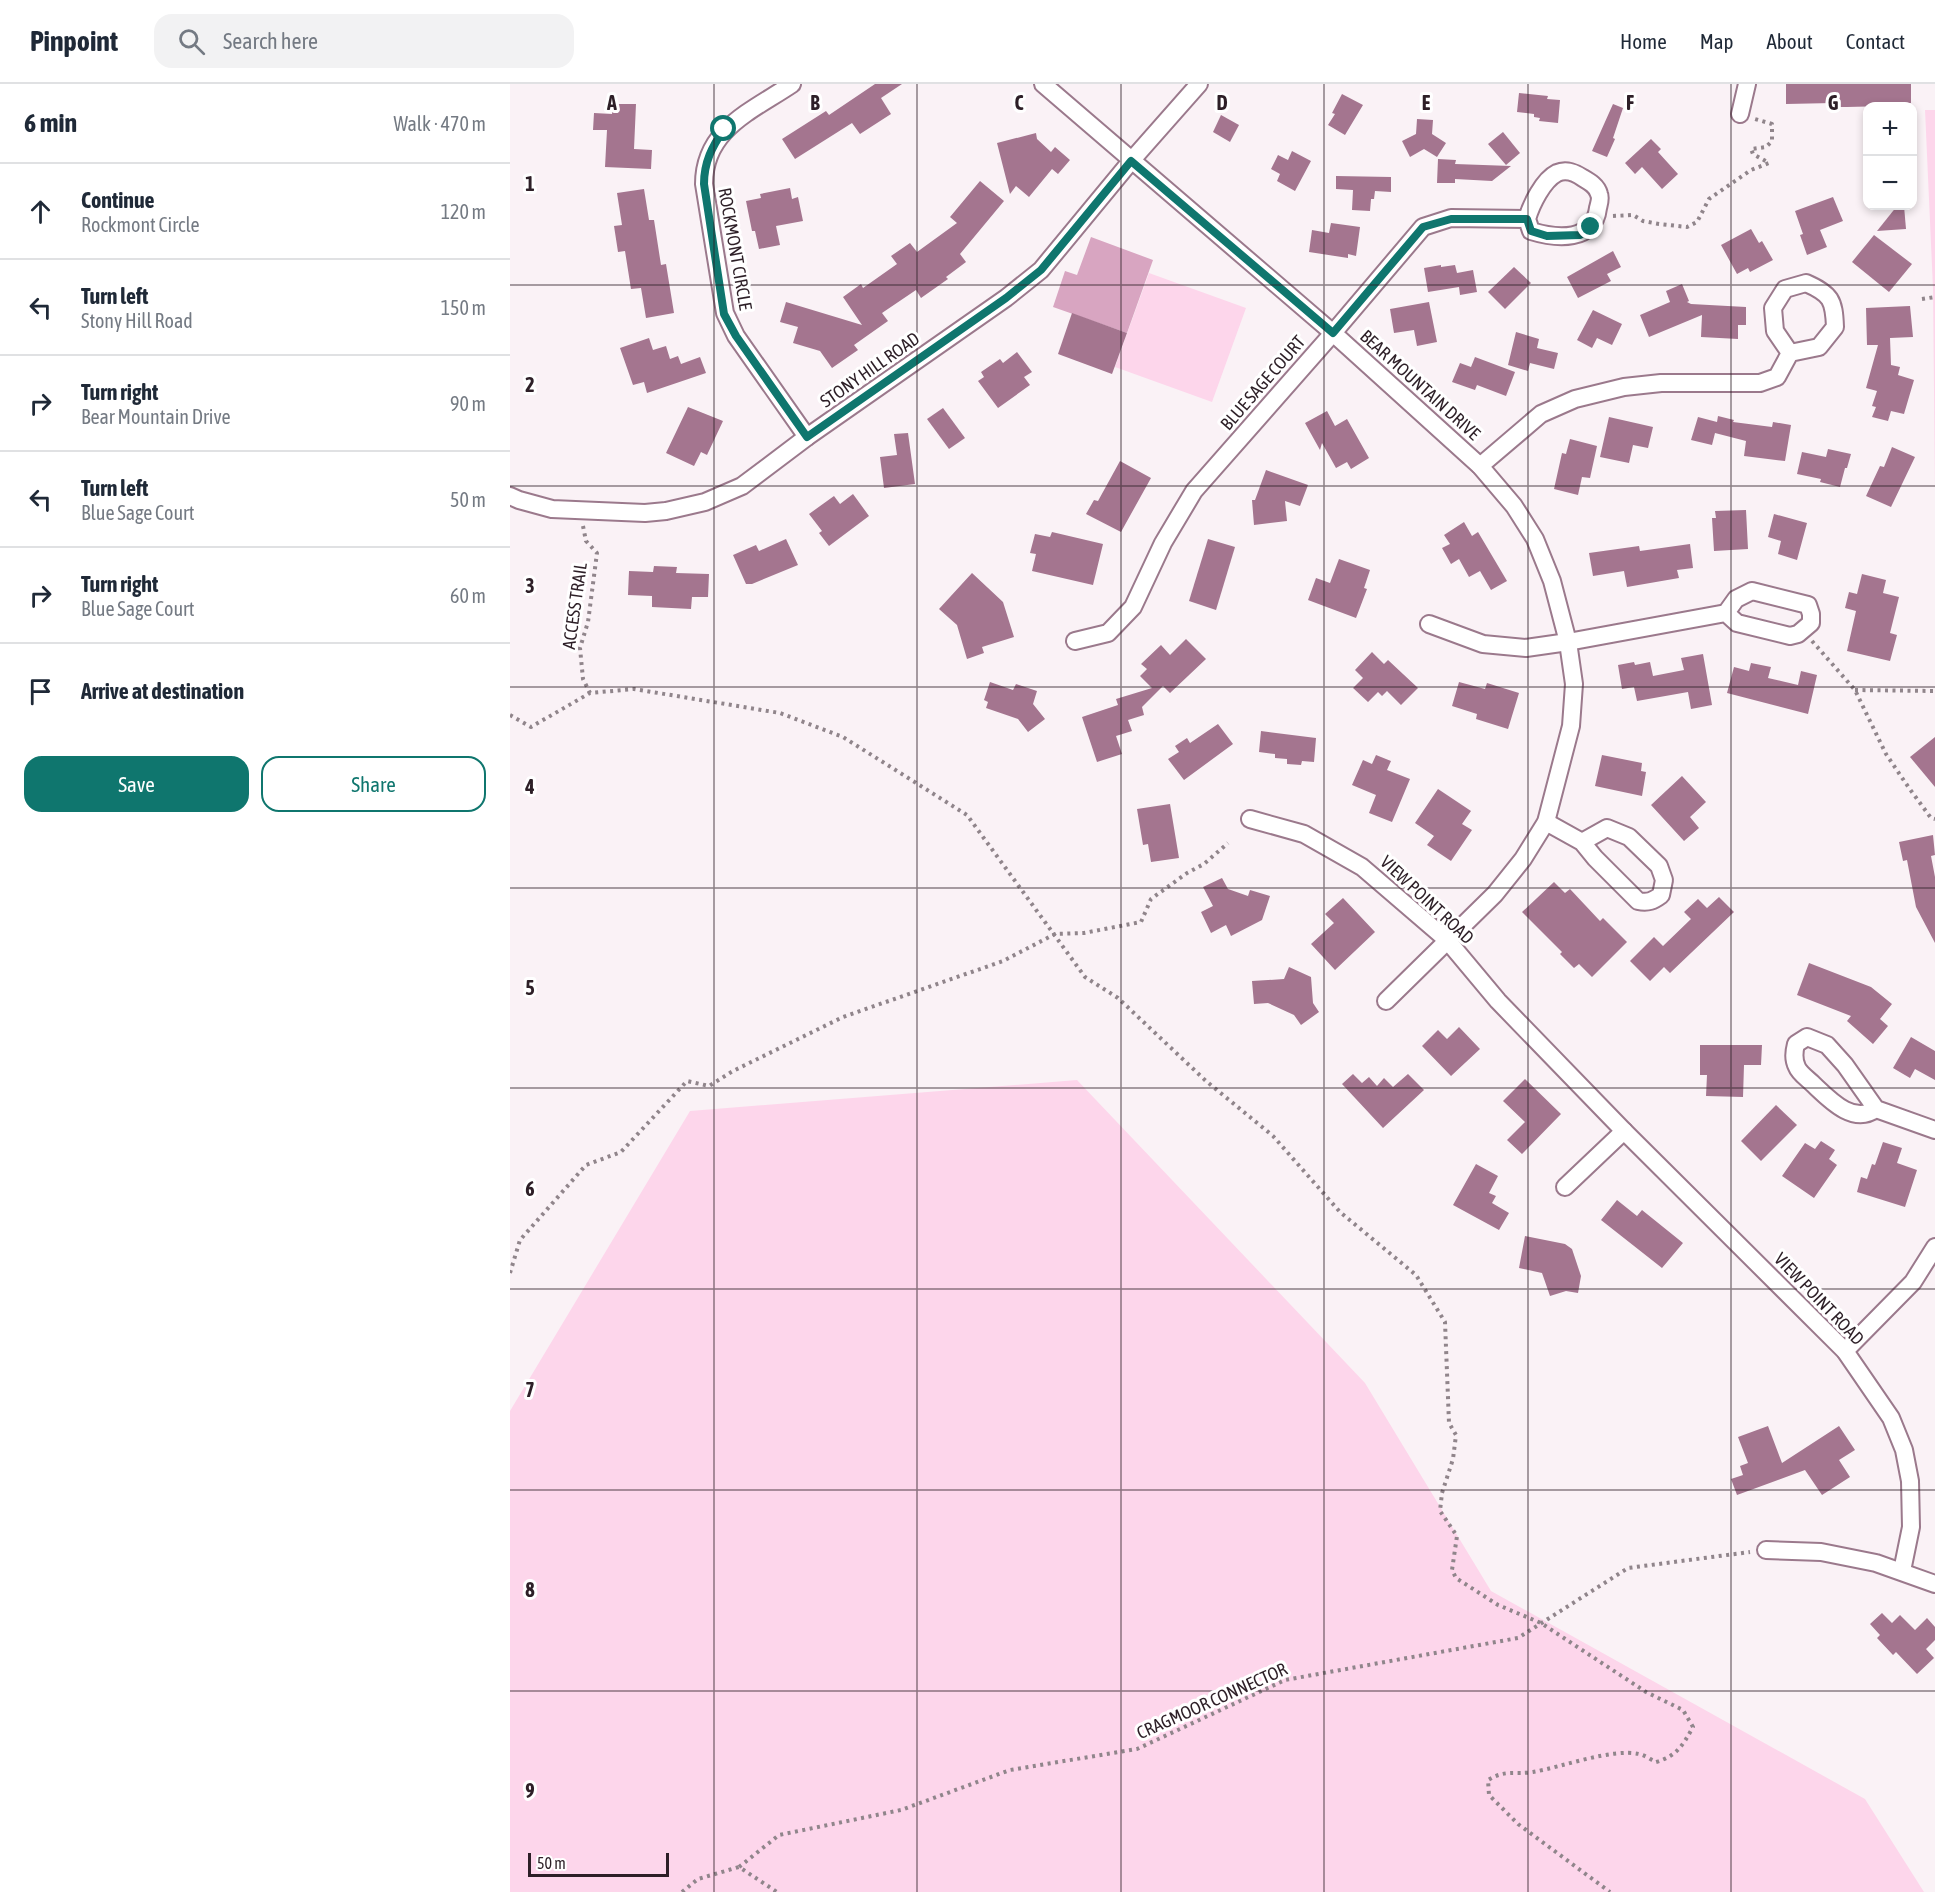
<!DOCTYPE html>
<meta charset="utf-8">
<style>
body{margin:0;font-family:"Asap Condensed",sans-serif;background:#f2f2f3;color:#1f2937}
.controls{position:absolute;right:18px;top:18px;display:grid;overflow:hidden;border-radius:12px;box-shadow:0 3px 9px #0003}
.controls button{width:54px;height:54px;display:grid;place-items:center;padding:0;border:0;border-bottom:2px solid #e0e1e3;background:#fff;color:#1f2937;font:30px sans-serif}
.scale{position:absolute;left:18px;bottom:15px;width:141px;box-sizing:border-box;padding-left:6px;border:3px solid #2d1f27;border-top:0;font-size:16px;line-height:21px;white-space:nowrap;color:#2d1f27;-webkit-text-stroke:4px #fff;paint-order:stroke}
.stop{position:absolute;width:18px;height:18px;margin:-14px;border:4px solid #0f766e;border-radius:50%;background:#fff}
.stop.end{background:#0f766e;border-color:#fff;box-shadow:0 2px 6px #0008}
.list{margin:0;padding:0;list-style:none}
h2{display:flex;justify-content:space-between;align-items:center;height:78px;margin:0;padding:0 24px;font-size:26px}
h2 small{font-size:20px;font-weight:400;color:#747a83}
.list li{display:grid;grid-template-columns:39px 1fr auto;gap:18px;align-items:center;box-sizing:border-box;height:96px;padding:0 24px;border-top:2px solid #e0e1e3}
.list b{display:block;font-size:22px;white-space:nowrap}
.list p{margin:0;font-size:20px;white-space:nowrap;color:#747a83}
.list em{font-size:20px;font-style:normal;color:#747a83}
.actions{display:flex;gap:12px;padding:18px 24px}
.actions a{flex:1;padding:14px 0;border:2px solid #0f766e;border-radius:18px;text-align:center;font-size:21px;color:#0f766e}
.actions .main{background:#0f766e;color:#fff}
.icon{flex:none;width:33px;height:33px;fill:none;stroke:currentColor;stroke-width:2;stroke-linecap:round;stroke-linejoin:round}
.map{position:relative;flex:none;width:1425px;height:1808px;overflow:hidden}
header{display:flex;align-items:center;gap:36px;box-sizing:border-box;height:84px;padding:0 30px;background:#fff;border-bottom:2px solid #e0e1e3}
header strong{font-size:28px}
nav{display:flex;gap:33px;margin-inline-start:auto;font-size:21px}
.search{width:420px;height:54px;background:#f2f2f3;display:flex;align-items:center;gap:15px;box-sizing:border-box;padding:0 21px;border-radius:18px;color:#747a83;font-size:22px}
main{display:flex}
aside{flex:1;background:#fff}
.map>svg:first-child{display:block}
.green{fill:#fdd6eb}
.water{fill:#d8a5c1}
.building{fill:#a4758f}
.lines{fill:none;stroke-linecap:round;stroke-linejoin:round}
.minor-casing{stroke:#9b798c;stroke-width:20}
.path{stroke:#90858b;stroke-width:4;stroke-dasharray:3 4.5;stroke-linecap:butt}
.minor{stroke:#fff;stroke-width:16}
.route{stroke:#0f766e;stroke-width:8}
.grid{fill:none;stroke:#2d1f27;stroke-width:1.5;stroke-opacity:0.55}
.labels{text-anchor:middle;stroke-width:6;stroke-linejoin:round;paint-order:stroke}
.street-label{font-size:18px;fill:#2d1f27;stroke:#fff}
.grid-label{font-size:20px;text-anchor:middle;font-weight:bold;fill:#2d1f27;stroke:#fff;stroke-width:6;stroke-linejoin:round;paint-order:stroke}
</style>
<header>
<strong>Pinpoint</strong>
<div class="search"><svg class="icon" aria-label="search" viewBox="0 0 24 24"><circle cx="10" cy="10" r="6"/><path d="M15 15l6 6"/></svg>Search here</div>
<nav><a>Home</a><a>Map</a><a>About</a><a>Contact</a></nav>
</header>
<main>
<aside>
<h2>6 min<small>Walk · 470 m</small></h2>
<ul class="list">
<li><svg class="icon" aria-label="ahead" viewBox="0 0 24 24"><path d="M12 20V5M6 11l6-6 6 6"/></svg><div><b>Continue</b><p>Rockmont Circle</p></div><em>120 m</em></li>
<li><svg class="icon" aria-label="left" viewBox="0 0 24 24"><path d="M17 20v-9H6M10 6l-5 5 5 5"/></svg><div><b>Turn left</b><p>Stony Hill Road</p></div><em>150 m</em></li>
<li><svg class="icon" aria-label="right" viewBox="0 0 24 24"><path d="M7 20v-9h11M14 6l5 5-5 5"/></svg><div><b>Turn right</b><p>Bear Mountain Drive</p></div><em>90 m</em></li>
<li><svg class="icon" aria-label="left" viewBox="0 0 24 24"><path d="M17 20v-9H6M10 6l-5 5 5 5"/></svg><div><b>Turn left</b><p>Blue Sage Court</p></div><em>50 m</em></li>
<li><svg class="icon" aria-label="right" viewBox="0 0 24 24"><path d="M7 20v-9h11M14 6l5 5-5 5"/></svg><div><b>Turn right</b><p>Blue Sage Court</p></div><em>60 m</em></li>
<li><svg class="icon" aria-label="arrive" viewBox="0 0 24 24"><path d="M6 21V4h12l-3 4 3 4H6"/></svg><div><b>Arrive at destination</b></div></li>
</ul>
<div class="actions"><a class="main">Save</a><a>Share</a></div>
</aside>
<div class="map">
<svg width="1425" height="1808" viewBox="0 0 1425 1808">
<rect width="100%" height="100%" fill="#faf2f6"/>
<g class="green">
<polygon points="1415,26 1425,26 1425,409 1423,204"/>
<polygon points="639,189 736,224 702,318 605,283"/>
<polygon points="567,996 855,1299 981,1507 1355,1715 1414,1808 0,1808 0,1327 180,1027"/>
</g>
<polygon class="water" points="581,153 643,176 617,249 543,223 555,187 567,191"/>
<g class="building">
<polygon points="365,0 392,0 371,14 381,30 350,50 342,39 285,75 272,55 316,27 319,31"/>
<polygon points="1276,0 1401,0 1401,19 1377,20 1377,22 1337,23 1323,23 1323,19 1276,20"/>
<polygon points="1009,9 1038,12 1037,15 1050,16 1048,39 1029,37 1030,34 1024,33 1024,30 1007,28"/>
<polygon points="832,10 853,21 835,51 818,41 825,30 822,29"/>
<polygon points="103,20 126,20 124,65 142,66 141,85 95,83 97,46 83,46 84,29 102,30"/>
<polygon points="1103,20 1113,24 1103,54 1105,55 1097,73 1082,67"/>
<polygon points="711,31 729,41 720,58 703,48"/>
<polygon points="907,35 923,36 922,50 936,59 927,73 914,65 900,73 892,57 906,50"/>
<polygon points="993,48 1010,69 996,81 978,60"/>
<polygon points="526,49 527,55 541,68 545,63 560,76 548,90 542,85 519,113 506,102 500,110 487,59"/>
<polygon points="1141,55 1151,65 1148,68 1168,90 1152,105 1132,83 1125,90 1115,79"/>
<polygon points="782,67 801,77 785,107 767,97 770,90 761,85 768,71 778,76"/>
<polygon points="928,75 946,76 945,80 1001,82 982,97 945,95 945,99 927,99"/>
<polygon points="826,92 881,93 881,108 865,107 864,115 861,115 860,127 842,126 843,106 826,105"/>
<polygon points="470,97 494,117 450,170 456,178 436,193 438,195 411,214 406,206 372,229 378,237 344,261 348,266 322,284 310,267 283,259 288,243 270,238 276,218 352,241 333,213 351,200 353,204 387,180 381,172 400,159 407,168 447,139 440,133"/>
<polygon points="280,104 282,115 288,113 293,137 266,142 270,161 249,165 245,147 242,147 236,117 251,114 250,110"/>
<polygon points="134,105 139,136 144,136 151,181 156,180 164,229 136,234 131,204 121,205 115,167 108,168 104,142 112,141 107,109"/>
<polygon points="1323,113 1333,137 1310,146 1317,163 1297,171 1290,151 1293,150 1285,127"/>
<polygon points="1387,122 1394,122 1396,145 1367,147"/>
<polygon points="821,139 850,143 846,172 838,170 838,174 799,168 802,146 819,149"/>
<polygon points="1241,145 1249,159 1252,157 1263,176 1240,188 1238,184 1227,190 1211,161"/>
<polygon points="1364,151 1402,180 1379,208 1342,178"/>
<polygon points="1103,167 1111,183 1097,190 1101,197 1068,214 1057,193"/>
<polygon points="931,181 931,183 945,181 947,189 963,186 967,208 950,211 949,203 918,208 914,184"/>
<polygon points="1004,183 1021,199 995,225 978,208"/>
<polygon points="1172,200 1179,217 1177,218 1181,220 1236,223 1236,241 1228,241 1228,255 1191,253 1192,231 1139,253 1130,231 1160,218 1156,207"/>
<polygon points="919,218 927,258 907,262 904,246 884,249 880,225"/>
<polygon points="1400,222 1403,253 1380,254 1381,281 1390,283 1388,291 1404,296 1394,330 1381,327 1378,337 1362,333 1366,323 1362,322 1367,307 1356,304 1368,261 1357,261 1356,224"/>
<polygon points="1083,226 1112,240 1102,261 1087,254 1082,264 1067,256"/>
<polygon points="562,229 617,249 602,290 548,270"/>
<polygon points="1006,248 1029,255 1027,264 1048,269 1044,285 1020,279 1018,287 998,281"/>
<polygon points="139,254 143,266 156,262 160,275 168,272 171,280 190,273 196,289 137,309 134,298 123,301 110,264"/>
<polygon points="507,268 522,288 514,293 520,301 488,324 468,297 474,293 471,288 490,275 493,279"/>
<polygon points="965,273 1005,288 996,312 967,301 965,306 942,298 950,279 961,283"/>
<polygon points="178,323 213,337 197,371 191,368 184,382 156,369"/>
<polygon points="433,324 455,354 439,365 417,335"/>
<polygon points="817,327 825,342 837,335 859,374 841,385 837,378 826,384 812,359 810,366 795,339"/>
<polygon points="1208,332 1224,336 1223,338 1262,343 1263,338 1281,341 1275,377 1234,372 1236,357 1205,349 1202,361 1181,356 1188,333 1207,338"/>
<polygon points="1099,333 1143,343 1138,364 1123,361 1119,379 1090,373"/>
<polygon points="398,349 405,400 374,404 370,373 387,371 384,350"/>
<polygon points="1060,355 1087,362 1080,394 1072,393 1068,411 1044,405 1052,369 1056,370"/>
<polygon points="1382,363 1405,373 1381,423 1356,412 1370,382 1374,383"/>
<polygon points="1318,365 1341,370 1337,384 1335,384 1330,403 1310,398 1311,395 1287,390 1292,368 1316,373"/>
<polygon points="610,377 641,394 611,448 576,430 584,416 588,417"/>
<polygon points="756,386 798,401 790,422 775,417 777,437 744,441 742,416 745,416"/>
<polygon points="343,410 359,432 319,462 309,449 312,447 299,430 324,412 330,420"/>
<polygon points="1236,426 1238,465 1204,467 1202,434 1206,434 1205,427"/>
<polygon points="1264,430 1297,439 1287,476 1268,470 1271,457 1258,453"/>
<polygon points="954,438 962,452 968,448 997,497 981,506 970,487 959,493 949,475 941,480 932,464 940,460 934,451"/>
<polygon points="542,448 593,460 583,501 522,487 526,470 520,469 525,450 540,453"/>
<polygon points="276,455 288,481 242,500 236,500 223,471 246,461 249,467"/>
<polygon points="698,455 725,463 706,526 679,517"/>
<polygon points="1180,460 1183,484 1167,486 1169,494 1117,503 1114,487 1083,492 1079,469 1129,462 1130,467"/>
<polygon points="829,475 860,486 854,504 857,505 846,534 798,516 806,494 820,499"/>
<polygon points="144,482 167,483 166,489 199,490 198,513 182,513 181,525 142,523 142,512 118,511 119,487 143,488"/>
<polygon points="462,489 493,518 504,553 472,563 474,569 457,575 447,541 429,525"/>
<polygon points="1352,490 1376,496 1373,509 1389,513 1380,549 1387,551 1380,577 1337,567 1346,527 1335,524 1339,508 1347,510"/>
<polygon points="676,555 696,575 660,609 653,602 632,623 634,631 618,636 622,647 606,652 612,670 587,678 572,633 608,621 606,615 642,604 630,592 637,585 631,580 651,561 660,571"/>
<polygon points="862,568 874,580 878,576 908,604 891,621 877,607 872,612 868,608 858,618 843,604 853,594 845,586"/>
<polygon points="1193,570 1202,621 1181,625 1178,608 1127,617 1124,603 1112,605 1108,581 1124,578 1125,581 1140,578 1143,592 1174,586 1171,574"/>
<polygon points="1241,579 1261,583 1258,594 1288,601 1291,587 1307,591 1298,630 1217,609 1224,583 1239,587"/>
<polygon points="480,598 503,606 506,600 527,607 523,620 535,635 518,648 508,635 476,624 478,618 474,616"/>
<polygon points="949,598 975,605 977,599 1009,609 998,645 966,635 967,630 942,622"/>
<polygon points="708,640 723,660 674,696 658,675 669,668 665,662 677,654 680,659"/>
<polygon points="751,647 806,654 804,678 792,677 791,681 777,680 777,675 765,674 765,670 749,668"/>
<polygon points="1425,653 1425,703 1400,673"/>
<polygon points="866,671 881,677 877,686 900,695 882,738 859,729 866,711 842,701 853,676 862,680"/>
<polygon points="1092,671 1132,679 1131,687 1136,688 1132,712 1085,702"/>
<polygon points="1172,692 1196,718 1180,733 1189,744 1174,757 1141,721"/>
<polygon points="928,705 961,727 952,740 962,746 941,777 917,761 924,752 905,739"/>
<polygon points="660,720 669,774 641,778 638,760 633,761 627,725"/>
<polygon points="1423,751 1425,771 1421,772 1425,793 1425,859 1406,823 1397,776 1393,777 1389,758"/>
<polygon points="712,794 718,805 738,812 740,806 760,812 752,836 721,852 716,841 701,849 691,828 703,822 693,803"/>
<polygon points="1044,798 1055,809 1060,805 1090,837 1093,834 1117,858 1082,893 1069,880 1064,884 1050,870 1052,868 1012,828"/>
<polygon points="1209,813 1224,828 1160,889 1154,883 1140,897 1120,877 1144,853 1153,862 1181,835 1174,828 1188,815 1197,824"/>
<polygon points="833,814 865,848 825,886 801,860 824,839 815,830"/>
<polygon points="1299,879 1361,903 1382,920 1370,935 1378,942 1363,960 1337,937 1341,932 1287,911"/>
<polygon points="779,883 801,893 803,919 809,928 791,941 784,931 758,919 744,920 742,897 774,895"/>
<polygon points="949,943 970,965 941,992 912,962 928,946 937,955"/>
<polygon points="1401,953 1425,967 1425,996 1405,985 1400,994 1383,984"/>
<polygon points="1190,961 1252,961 1251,981 1234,981 1233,1013 1196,1012 1197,991 1190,991"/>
<polygon points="843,990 852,999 859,993 867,1002 874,994 883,1003 898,990 914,1006 873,1044 832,1000"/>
<polygon points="1015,995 1051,1030 1012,1070 997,1056 1015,1038 993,1017"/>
<polygon points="1266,1021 1287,1041 1251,1077 1231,1057"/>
<polygon points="1311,1057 1325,1066 1319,1075 1327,1081 1304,1114 1272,1092 1295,1059 1305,1065"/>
<polygon points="1373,1058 1392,1064 1387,1079 1407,1086 1395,1123 1347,1108 1351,1093 1357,1095 1362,1080 1365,1081"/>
<polygon points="966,1080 988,1092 979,1109 986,1112 982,1119 999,1129 989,1146 943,1121"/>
<polygon points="1107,1116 1127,1132 1132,1126 1173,1159 1152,1184 1091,1136"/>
<polygon points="1015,1152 1055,1160 1062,1165 1071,1192 1068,1209 1056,1207 1040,1212 1032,1189 1009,1184"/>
<polygon points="1258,1342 1272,1379 1329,1342 1345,1366 1329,1376 1340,1393 1312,1411 1295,1386 1227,1411 1221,1395 1233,1391 1230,1382 1238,1379 1228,1353"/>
<polygon points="1372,1529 1382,1539 1390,1531 1405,1546 1417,1534 1425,1543 1425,1556 1416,1565 1424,1574 1407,1590 1386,1568 1383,1571 1367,1554 1370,1551 1360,1540"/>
</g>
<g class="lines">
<g class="minor-casing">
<g id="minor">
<path d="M282 0C242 27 194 45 194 100L215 229 226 252 297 353"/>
<polyline points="533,0 823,249 970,382 1004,422 1025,455 1042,497 1058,558 1064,600 1061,642 1036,738 1013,775 985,810 876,917"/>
<polyline points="1230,30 1237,0"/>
<path d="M970 382 1031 330 1065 315 1114 303 1151 299H1250L1267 293 1280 269 1309 263 1325 243C1324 216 1321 210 1296 199L1275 205 1263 224 1265 247 1280 269"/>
<polyline points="0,412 9,416 42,425 135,429 156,427 195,418 232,402 297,353 496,214 531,186 621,77 689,0"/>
<polyline points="919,540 973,560 1016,564 1058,558 1216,529 1227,539 1280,552 1288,550 1301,539 1301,530 1298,521 1242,507 1226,515 1216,529"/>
<path d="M565 557 598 549 623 523 653 459 684 407 823 249 913 143 941 134 1017 135C1021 121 1033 96 1047 89 1056 85 1066 89 1073 94 1080 98 1087 102 1089 110 1091 114 1089 120 1088 124 1084 158 1047 155 1021 147L1017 135"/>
<polyline points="740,735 794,750 852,783 937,856 988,917 1114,1047 1335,1267 1381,1334 1394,1366 1400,1397 1401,1443 1392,1487"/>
<path d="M1036 738 1072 758 1085 774 1128 817C1138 819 1143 817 1151 811L1154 796 1149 782 1119 753 1097 744 1072 758"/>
<path d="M1366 1025C1343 1041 1320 1016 1303 1000 1298 995 1289 989 1287 983 1283 975 1284 968 1286 960L1297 953 1317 961 1335 981 1366 1025 1425 1046"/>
<polyline points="1055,1103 1114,1047"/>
<polyline points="1335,1267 1403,1198 1425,1163"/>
<polyline points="1256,1466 1311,1468 1366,1479 1425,1500"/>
</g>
</g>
<g class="path">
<polyline points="1103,132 1123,131 1133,137 1149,140 1177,143 1187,138 1199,115 1241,86 1259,79 1243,70 1241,65 1256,63 1262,57 1262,40 1245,35"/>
<polyline points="1412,215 1425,213"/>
<polyline points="73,442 76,457 87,469 78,538 70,564 73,595 80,609"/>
<polyline points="1302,557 1345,606 1376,670 1399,704 1421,734 1425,735"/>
<polyline points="1345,606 1425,607"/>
<path d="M0 631 21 643 80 609 124 605 270 629 333 653 457 731 575 893 608 914 696 997 763 1052 830 1128 906 1191 935 1238 939 1339 946 1351 943 1375 932 1409 930 1427 947 1452 942 1486 946 1494 988 1521 1031 1539 1136 1608 1173 1626 1183 1643C1173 1661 1167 1672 1146 1678 1141 1676 1135 1671 1129 1670 1102 1664 1052 1683 1023 1688 1005 1691 996 1685 978 1696L979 1711 1008 1740 1100 1808"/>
<polyline points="0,1189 10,1156 76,1081 111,1068 177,997 199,1002 223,987 333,933 493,877 545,850 574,849 631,838 641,815 677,789 694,780 718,759"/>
<polyline points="229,1783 269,1751 391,1726 500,1686 627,1665 775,1596 1008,1554 1118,1484 1240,1468"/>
<polyline points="172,1808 188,1795 229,1783 267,1808"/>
</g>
<use href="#minor" class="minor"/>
</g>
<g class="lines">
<path class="route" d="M214 45C202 63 194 78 194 100L214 230 226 252 297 353 496 214 531 186 621 77 823 249 913 143 941 135H1017L1021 147 1037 152 1070 151 1081 143"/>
</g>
<path class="grid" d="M204 0V1808M407 0V1808M611 0V1808M814 0V1808M1018 0V1808M1221 0V1808M0 201H1425M0 402H1425M0 603H1425M0 804H1425M0 1004H1425M0 1205H1425M0 1406H1425M0 1607H1425"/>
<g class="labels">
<g class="street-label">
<text transform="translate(225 165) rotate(80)" y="6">ROCKMONT CIRCLE</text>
<text transform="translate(360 286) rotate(-35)" y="6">STONY HILL ROAD</text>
<text transform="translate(753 299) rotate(-49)" y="6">BLUE SAGE COURT</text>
<text transform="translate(910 301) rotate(42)" y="6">BEAR MOUNTAIN DRIVE</text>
<text transform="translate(65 522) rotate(-82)" y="6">ACCESS TRAIL</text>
<text transform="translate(917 816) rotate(43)" y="6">VIEW POINT ROAD</text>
<text transform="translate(1309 1215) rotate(46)" y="6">VIEW POINT ROAD</text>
<text transform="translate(702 1617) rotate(-24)" y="6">CRAGMOOR CONNECTOR</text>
</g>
</g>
<g class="grid-label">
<text x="102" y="26">A</text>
<text x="305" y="26">B</text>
<text x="509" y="26">C</text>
<text x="712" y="26">D</text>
<text x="916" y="26">E</text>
<text x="1120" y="26">F</text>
<text x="1323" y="26">G</text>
<text x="20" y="107">1</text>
<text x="20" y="308">2</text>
<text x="20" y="509">3</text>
<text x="20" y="710">4</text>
<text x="20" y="911">5</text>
<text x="20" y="1112">6</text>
<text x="20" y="1313">7</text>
<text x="20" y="1513">8</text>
<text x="20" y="1714">9</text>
</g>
</svg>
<div class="controls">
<button>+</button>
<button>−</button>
</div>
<div class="scale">50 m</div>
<div class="stop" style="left:214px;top:45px"></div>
<div class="stop end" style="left:1081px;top:143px"></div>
</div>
</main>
